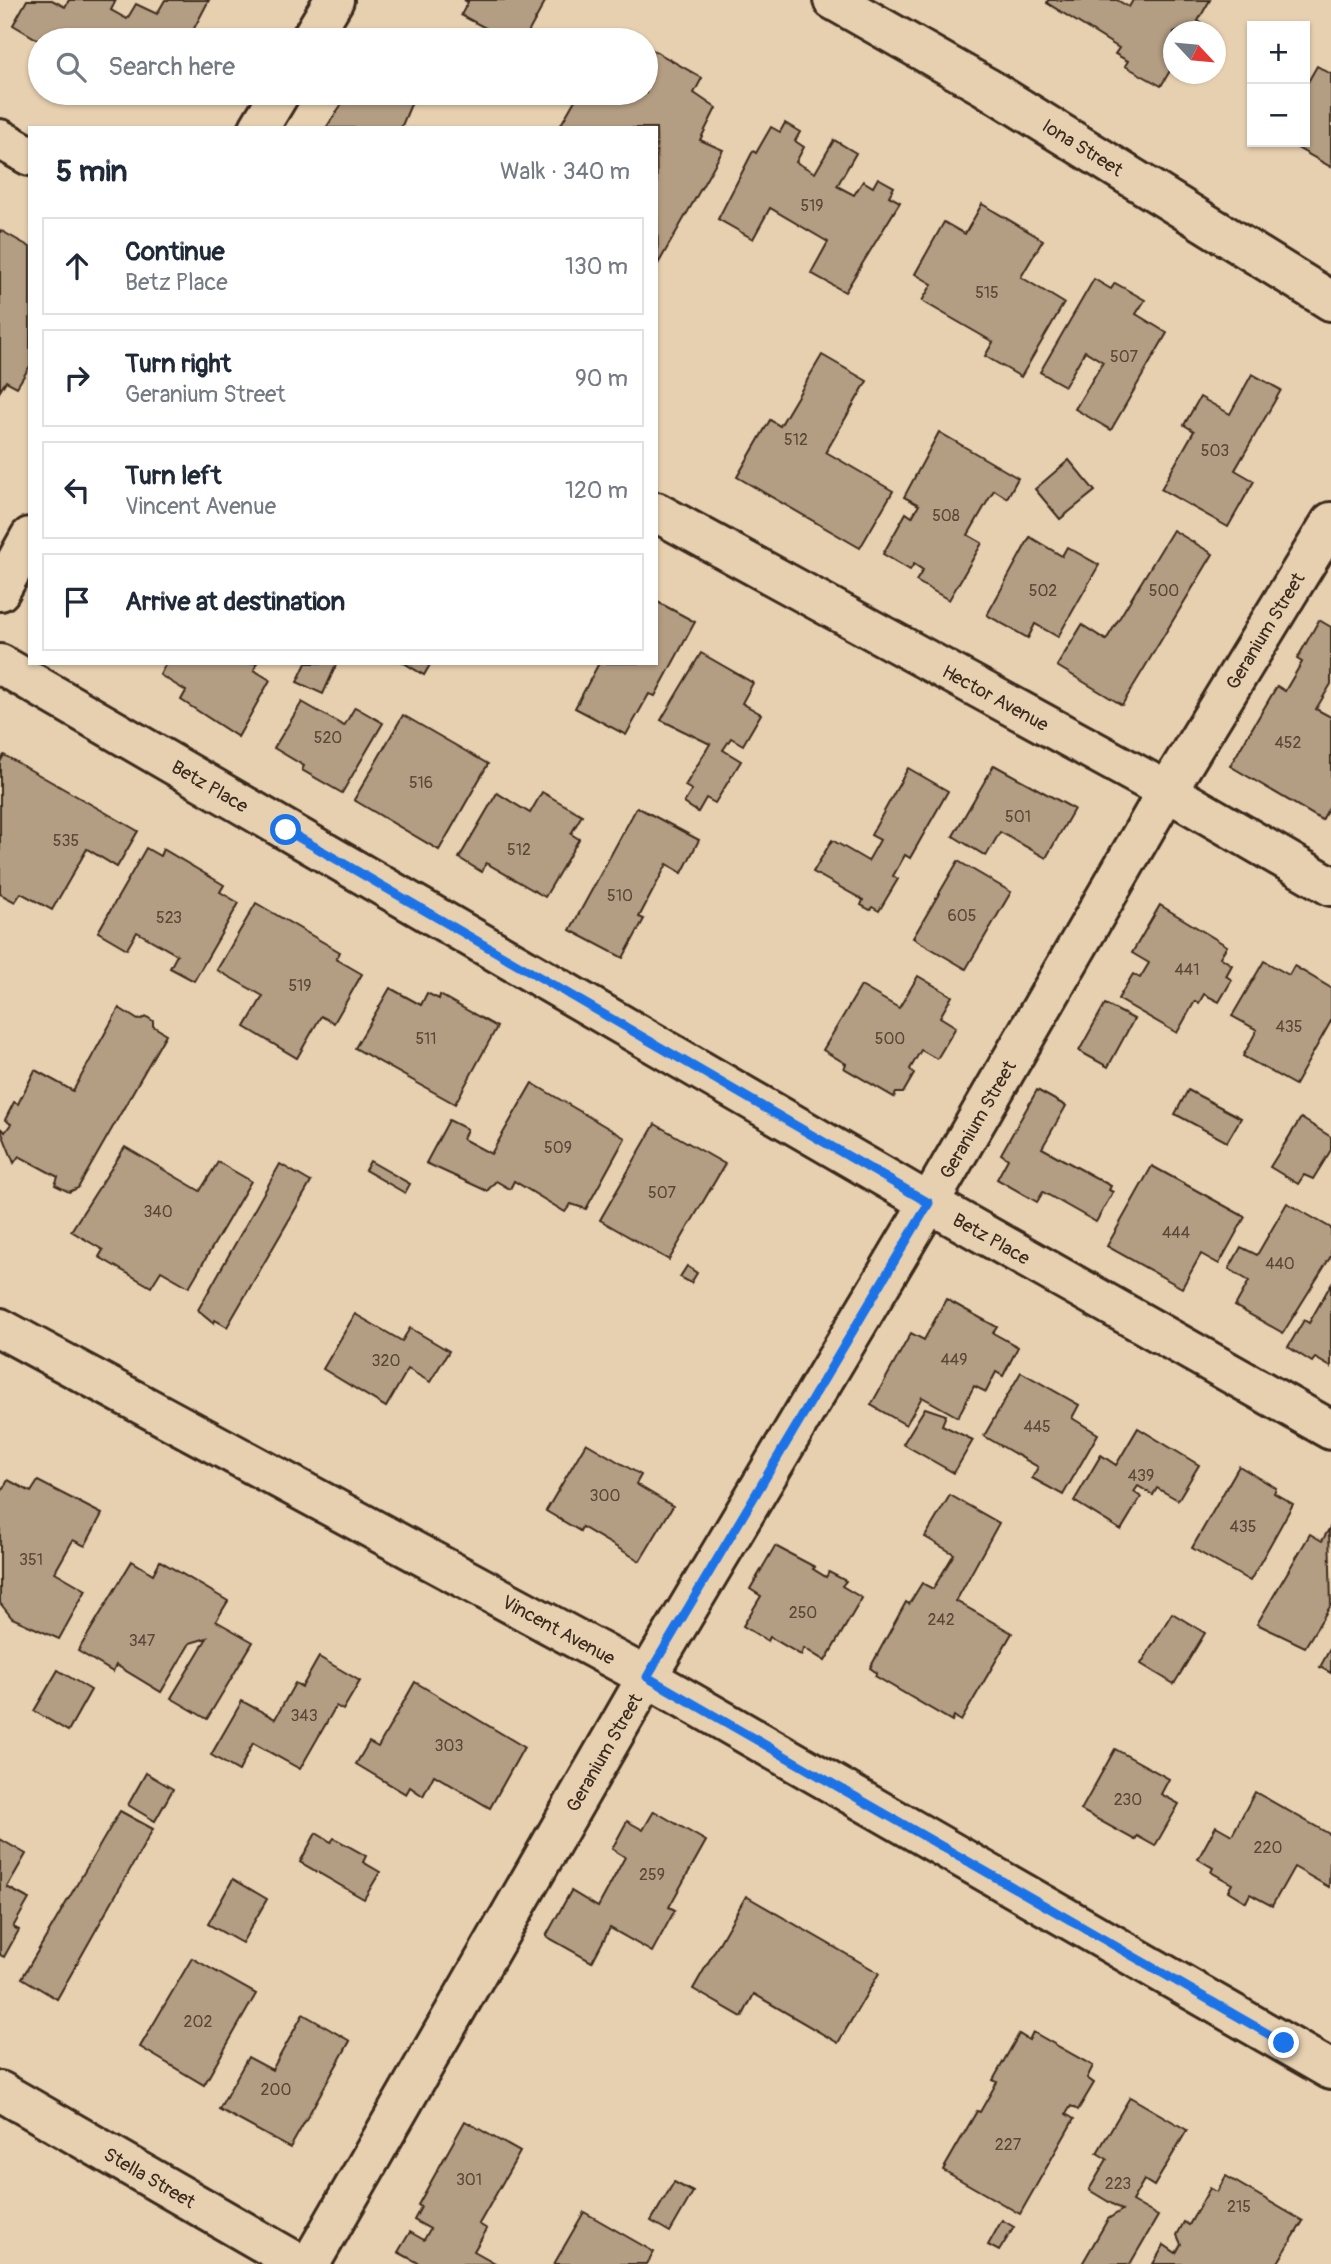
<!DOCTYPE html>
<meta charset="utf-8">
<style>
body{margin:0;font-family:Pangolin,sans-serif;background:#f6f6f7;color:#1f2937}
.controls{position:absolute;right:21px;top:21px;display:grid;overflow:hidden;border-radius:0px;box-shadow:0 2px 5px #0004}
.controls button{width:63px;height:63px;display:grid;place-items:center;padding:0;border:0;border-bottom:2px solid #e0e1e3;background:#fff;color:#1f2937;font:35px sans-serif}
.compass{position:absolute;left:1163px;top:21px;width:63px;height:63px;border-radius:50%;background:#fff;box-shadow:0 2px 5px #0004;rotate:116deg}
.stop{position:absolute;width:21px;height:21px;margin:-16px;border:5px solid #1a73e8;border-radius:50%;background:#fff}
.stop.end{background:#1a73e8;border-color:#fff;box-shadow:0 2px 7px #0008}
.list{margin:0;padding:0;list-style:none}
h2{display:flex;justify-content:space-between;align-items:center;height:91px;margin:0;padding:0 28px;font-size:30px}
h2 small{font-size:23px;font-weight:400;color:#747a83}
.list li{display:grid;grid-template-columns:46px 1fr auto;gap:21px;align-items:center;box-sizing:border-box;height:98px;margin:0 14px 14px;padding:0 14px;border:2px solid #e0e1e3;border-radius:0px}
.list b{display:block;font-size:26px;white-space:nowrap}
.list p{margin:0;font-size:23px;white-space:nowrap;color:#747a83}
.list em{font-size:23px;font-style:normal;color:#747a83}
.icon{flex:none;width:38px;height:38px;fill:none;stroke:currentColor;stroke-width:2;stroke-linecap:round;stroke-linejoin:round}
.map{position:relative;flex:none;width:1331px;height:2264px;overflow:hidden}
.search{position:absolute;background:#fff;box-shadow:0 2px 5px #0004;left:28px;top:28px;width:630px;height:77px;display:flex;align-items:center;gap:18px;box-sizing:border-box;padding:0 24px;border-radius:38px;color:#747a83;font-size:26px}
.panel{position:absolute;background:#fff;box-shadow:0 2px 5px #0004;left:28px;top:126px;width:630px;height:539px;border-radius:0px}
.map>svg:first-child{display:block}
.building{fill:#b39d83;stroke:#3b2a1e;stroke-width:2}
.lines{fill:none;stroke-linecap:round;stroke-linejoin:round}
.street-casing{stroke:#3b2a1e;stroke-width:44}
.street{stroke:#e7d0b0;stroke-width:38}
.route{stroke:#1a73e8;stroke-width:9}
.labels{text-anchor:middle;stroke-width:6;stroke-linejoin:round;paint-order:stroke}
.number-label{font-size:16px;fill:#594737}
.street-label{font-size:19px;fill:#3b2a1e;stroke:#e7d0b0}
</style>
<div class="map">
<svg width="1331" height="2264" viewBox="0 0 1331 2264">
<rect width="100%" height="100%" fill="#e7d0b0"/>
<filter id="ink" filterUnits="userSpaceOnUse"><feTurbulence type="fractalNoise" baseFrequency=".0143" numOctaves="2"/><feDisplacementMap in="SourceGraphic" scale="14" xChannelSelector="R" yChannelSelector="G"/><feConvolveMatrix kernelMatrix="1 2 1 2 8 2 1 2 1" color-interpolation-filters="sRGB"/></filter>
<g filter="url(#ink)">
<g class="building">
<polygon points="27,0 52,0 65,7 69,0 116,0 111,10 127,19 136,4 157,14 165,0 209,0 188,40 40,41 13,25"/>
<polygon points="464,0 546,0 524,40 508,40 461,15 468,2"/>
<polygon points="1048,0 1117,0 1129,7 1133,0 1210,0 1198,21 1205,25 1201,32 1174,32 1174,64 1161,86 1125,66 1128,61 1115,54 1119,48 1047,3"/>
<polygon points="646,46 702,78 694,93 716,108 700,140 723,150 658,264 656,128 559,128 579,93 646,93"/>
<polygon points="1317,66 1331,74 1331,167 1294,146 1296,142 1305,142 1305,87"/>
<polygon points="349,93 408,93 414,97 401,128 326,128"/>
<polygon points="785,123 800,132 795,141 804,147 796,162 815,173 834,140 856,153 837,186 854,195 863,181 873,187 878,178 894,187 889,196 900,202 845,292 811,273 828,242 770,208 753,239 718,219 753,151 756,153 771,127 780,132"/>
<polygon points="982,204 1043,240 1021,277 1064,303 1021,377 985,356 993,342 922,301 932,284 915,274 944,222 965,234"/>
<polygon points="0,230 30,247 30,366 17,387 6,381 0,391"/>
<polygon points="1094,279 1111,289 1115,283 1145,300 1136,314 1167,333 1111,430 1075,409 1103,362 1085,351 1065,386 1040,372"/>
<polygon points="822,355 867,381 826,452 893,491 860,548 737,477 770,420 780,426"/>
<polygon points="1252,374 1281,390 1235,470 1254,481 1228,527 1161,489 1194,431 1184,425 1200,397 1230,414"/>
<polygon points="939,432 1018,478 1007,498 994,490 968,535 982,543 949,600 916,581 923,570 914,564 910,570 883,554 906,513 912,517 919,505 904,497"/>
<polygon points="1069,460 1095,491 1060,519 1035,489"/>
<polygon points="1173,530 1213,554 1122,705 1057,666 1082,625 1106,640"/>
<polygon points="1030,537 1062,556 1067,547 1099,565 1058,637 1035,624 1028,638 987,615"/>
<polygon points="656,601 695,622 655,696 649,694 626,735 575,708 599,663 656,663"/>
<polygon points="1319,620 1331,627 1331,684 1316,709 1331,717 1331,804 1322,820 1230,766 1277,686 1285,691 1302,662 1297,659"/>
<polygon points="701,653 753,683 742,703 761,714 743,745 731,738 723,750 741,761 715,803 706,798 698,812 684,803 692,790 685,786 710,744 661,720"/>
<polygon points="166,663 257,663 254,670 270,680 238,737 181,700 186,691 160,675"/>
<polygon points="306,663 337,663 323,694 297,682"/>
<polygon points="404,663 431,663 424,675"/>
<polygon points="302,702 344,726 355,707 383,723 342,793 302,770 304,766 274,748"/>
<polygon points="403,715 488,764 439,850 354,800"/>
<polygon points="4,755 138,831 117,867 87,849 52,910 21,893 15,902 0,894 0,762"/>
<polygon points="994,765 1074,809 1046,858 1000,832 986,856 953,836"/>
<polygon points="908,768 948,791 910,858 905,855 893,876 898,879 879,911 872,907 870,910 861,905 863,900 813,872 832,840 868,861 880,840 871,835"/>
<polygon points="542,792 582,815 571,834 579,839 545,897 486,863 482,872 459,858 497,793 530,813"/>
<polygon points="637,807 699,840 682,873 667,864 639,917 644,919 623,958 570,930"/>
<polygon points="146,848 160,856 163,849 224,885 220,892 239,903 194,981 170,968 177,955 137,932 127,949 98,932"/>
<polygon points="958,861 1011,892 966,969 913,938"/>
<polygon points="256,903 340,952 336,959 362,974 334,1023 321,1016 297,1058 245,1027 263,996 217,970"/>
<polygon points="1160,905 1227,946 1220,957 1232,965 1226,976 1232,980 1219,1002 1204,994 1199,1003 1195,1001 1177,1033 1118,999 1133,974 1140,978 1149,963 1132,953"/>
<polygon points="1264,961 1289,975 1294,966 1331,988 1331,1021 1295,1085 1243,1056 1257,1030 1232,1016"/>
<polygon points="918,976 952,996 940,1017 956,1027 937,1059 921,1050 910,1069 914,1074 903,1093 896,1093 894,1097 844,1068 846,1064 823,1050 861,986 899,1008"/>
<polygon points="390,988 421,1005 427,993 439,999 440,995 497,1027 455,1104 355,1048"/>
<polygon points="1105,1004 1134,1019 1108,1067 1079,1051"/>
<polygon points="119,1008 138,1020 147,1017 153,1021 153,1026 166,1034 78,1188 69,1192 55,1185 58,1177 19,1156 14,1163 0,1128 5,1132 11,1124 5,1120 14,1102 18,1104 35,1070 73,1091"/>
<polygon points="532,1083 625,1138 586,1209 571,1204 565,1212 514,1181 510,1189 496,1181 487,1191 426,1163 449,1120 467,1129 463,1139 491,1154"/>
<polygon points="1037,1090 1066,1106 1042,1148 1111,1186 1109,1190 1113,1192 1096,1222 1043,1192 1037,1202 997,1179 1008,1159 1001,1154"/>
<polygon points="1188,1090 1241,1118 1227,1142 1175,1114"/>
<polygon points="1301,1118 1331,1137 1331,1150 1313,1179 1304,1175 1298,1184 1270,1167"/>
<polygon points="655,1124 725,1164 669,1260 600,1220"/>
<polygon points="125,1147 200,1191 218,1162 251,1181 189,1287 161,1271 151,1287 99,1257 103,1250 71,1231"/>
<polygon points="370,1161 410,1184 405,1193 365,1170"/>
<polygon points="280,1164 311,1182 227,1327 215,1320 214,1323 198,1310"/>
<polygon points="1152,1166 1245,1217 1219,1264 1201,1254 1182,1288 1107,1246"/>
<polygon points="1287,1203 1331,1228 1331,1256 1283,1333 1235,1306 1249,1281 1229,1269 1241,1247 1257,1255"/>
<polygon points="687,1266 697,1273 691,1283 680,1277"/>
<polygon points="1331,1284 1331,1367 1315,1358 1312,1362 1288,1347 1304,1320 1309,1323"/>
<polygon points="946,1299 997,1327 993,1333 1018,1347 1003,1376 996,1372 986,1392 974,1386 958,1417 922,1397 906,1425 871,1405 911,1333 924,1340"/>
<polygon points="355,1314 402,1341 410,1328 449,1351 430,1382 408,1369 386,1407 323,1369"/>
<polygon points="1021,1372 1079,1405 1072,1418 1098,1434 1063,1495 1032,1478 1038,1467 984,1436"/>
<polygon points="925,1408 946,1415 942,1425 973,1440 954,1473 903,1444"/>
<polygon points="1138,1428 1199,1465 1178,1500 1157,1488 1153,1495 1138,1486 1134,1492 1141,1497 1121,1530 1074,1501 1101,1455 1116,1465"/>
<polygon points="586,1443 641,1475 636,1484 673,1506 640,1561 582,1527 580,1531 546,1511"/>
<polygon points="1239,1466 1276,1488 1274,1493 1293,1504 1250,1581 1192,1548"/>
<polygon points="8,1480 31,1492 38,1481 102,1514 85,1546 73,1540 55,1572 86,1590 59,1639 12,1618 0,1603 0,1494"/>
<polygon points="950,1495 999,1523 956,1601 1012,1633 961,1721 954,1716 952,1721 875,1676 877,1673 870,1668 906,1602 909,1604 922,1583 933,1589 954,1554 925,1537"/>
<polygon points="1329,1529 1331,1605 1305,1647 1257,1624 1310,1534 1322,1541"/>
<polygon points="775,1546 815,1567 813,1569 826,1577 829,1572 846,1581 842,1586 862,1598 825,1661 804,1648 801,1655 770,1637 768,1641 743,1626 761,1596 750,1589"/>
<polygon points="132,1561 153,1574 160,1561 228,1601 216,1621 253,1642 207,1719 171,1698 207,1638 190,1643 161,1692 116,1665 113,1672 78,1651"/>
<polygon points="1172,1613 1205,1633 1174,1684 1141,1664"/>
<polygon points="1331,1647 1331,1673 1320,1667"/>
<polygon points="319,1657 360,1681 343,1710 336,1706 300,1769 253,1743 239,1771 211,1755 242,1701 275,1719 295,1683 302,1687"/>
<polygon points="58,1670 91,1690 68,1731 34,1711"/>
<polygon points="415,1682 524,1747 490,1808 434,1775 423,1796 410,1787 406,1794 356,1764 369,1742 378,1747"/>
<polygon points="1115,1749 1169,1779 1161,1794 1179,1804 1155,1846 1137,1836 1135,1840 1081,1810"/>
<polygon points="146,1773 173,1789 155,1821 128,1805"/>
<polygon points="1255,1792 1331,1835 1329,1887 1294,1867 1272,1906 1250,1894 1246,1902 1228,1891 1232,1884 1211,1872 1213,1868 1198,1859 1216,1826 1232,1835"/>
<polygon points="120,1811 153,1829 57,1999 22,1978"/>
<polygon points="654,1811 706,1841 669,1907 675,1910 652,1952 610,1928 592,1962 546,1936 571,1891 598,1907 625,1857 612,1849 627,1821 643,1830"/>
<polygon points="316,1833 331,1842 334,1838 366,1856 363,1862 380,1872 364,1899 300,1862"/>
<polygon points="0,1839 26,1854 7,1887 29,1899 13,1927 19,1930 4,1957 0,1955"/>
<polygon points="233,1879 267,1899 242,1943 208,1924"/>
<polygon points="746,1896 879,1973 838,2043 754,1994 742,2017 693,1989"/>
<polygon points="192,1958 256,1994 204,2085 140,2047"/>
<polygon points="303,2014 350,2041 290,2148 219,2109 248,2057 272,2070"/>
<polygon points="1033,2032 1093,2066 1087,2078 1094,2083 1078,2110 1071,2106 1066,2114 1074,2119 1020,2214 943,2170 977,2111 980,2112 997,2082 993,2080 1019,2034 1029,2040"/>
<polygon points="1130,2097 1187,2130 1154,2186 1144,2180 1132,2201 1158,2216 1130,2264 1082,2264 1108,2219 1122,2210 1089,2190 1107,2159 1097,2153"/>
<polygon points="465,2121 520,2152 479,2224 487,2229 474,2251 497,2264 420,2264 398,2252 410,2232 424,2240 430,2229 414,2220 421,2207 418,2205"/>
<polygon points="1226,2176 1303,2221 1277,2264 1153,2264 1164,2245 1176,2253 1181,2244 1177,2235 1184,2222 1189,2225 1210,2188 1217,2192"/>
<polygon points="674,2182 693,2192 670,2232 651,2221"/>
<polygon points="584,2212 654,2252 647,2264 554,2264"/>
<polygon points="1002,2220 1014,2227 999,2251 988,2245"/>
</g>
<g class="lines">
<g class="street-casing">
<g id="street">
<path id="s1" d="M833 0 986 87 1331 301"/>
<polyline points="310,40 334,0"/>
<polyline points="259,128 280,93"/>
<polyline points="0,139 30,156"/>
<path id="s2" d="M656 512 1167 791 1331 886"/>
<polyline points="0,591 30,537"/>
<path id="s3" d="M0 664 929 1203 1331 1430"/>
<path id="s4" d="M0 1328 647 1677 1331 2070"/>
<path id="s5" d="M0 2091 300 2264"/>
<path id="s6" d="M310 2264 647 1677 929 1203 1167 791 1331 522"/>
</g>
</g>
<use href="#street" class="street"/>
</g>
</g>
<g class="lines" filter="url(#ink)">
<polyline class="route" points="286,830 929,1203 647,1677 1284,2043"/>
</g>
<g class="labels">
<g class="number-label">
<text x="812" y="211">519</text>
<text x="987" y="298">515</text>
<text x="1124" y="362">507</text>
<text x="796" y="445">512</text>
<text x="1215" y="456">503</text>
<text x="946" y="521">508</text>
<text x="1043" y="596">502</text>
<text x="1164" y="596">500</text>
<text x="328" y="743">520</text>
<text x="1288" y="748">452</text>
<text x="421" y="788">516</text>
<text x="1018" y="822">501</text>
<text x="66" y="846">535</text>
<text x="519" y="855">512</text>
<text x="620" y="901">510</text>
<text x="962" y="921">605</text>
<text x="169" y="923">523</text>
<text x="1187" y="975">441</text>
<text x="300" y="991">519</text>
<text x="1289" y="1032">435</text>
<text x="426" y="1044">511</text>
<text x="890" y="1044">500</text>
<text x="558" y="1153">509</text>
<text x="662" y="1198">507</text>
<text x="158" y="1217">340</text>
<text x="1176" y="1238">444</text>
<text x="1280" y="1269">440</text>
<text x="954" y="1365">449</text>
<text x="386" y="1366">320</text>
<text x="1037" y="1432">445</text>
<text x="1141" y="1481">439</text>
<text x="605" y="1501">300</text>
<text x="1243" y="1532">435</text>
<text x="31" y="1565">351</text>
<text x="803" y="1618">250</text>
<text x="941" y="1625">242</text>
<text x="142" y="1646">347</text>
<text x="304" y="1721">343</text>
<text x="449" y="1751">303</text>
<text x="1128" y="1805">230</text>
<text x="1268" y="1853">220</text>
<text x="652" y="1880">259</text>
<text x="198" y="2027">202</text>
<text x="276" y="2095">200</text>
<text x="1008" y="2150">227</text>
<text x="469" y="2185">301</text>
<text x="1118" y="2189">223</text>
<text x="1239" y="2212">215</text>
</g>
<g class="street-label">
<text dy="7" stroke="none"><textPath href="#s1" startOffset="290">Iona Street</textPath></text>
<text dy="7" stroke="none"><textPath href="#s6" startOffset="1892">Geranium Street</textPath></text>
<text dy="7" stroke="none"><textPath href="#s2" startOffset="387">Hector Avenue</textPath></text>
<text dy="7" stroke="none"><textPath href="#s3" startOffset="243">Betz Place</textPath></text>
<text dy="7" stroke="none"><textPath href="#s6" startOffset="1325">Geranium Street</textPath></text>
<text dy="7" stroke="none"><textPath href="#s3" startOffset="1146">Betz Place</textPath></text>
<text dy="7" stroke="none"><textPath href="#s4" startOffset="635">Vincent Avenue</textPath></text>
<text dy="7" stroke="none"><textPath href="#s6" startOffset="590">Geranium Street</textPath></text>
<text dy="7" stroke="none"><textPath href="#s5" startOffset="173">Stella Street</textPath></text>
</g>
</g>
</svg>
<div class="controls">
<button>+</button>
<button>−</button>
</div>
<svg class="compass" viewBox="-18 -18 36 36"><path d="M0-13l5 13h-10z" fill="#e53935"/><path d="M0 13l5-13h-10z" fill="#747a83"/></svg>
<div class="stop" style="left:286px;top:830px"></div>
<div class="stop end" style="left:1284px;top:2043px"></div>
<div class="search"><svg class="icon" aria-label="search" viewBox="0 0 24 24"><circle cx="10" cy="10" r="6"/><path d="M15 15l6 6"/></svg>Search here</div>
<section class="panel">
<h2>5 min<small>Walk · 340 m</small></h2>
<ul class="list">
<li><svg class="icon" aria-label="ahead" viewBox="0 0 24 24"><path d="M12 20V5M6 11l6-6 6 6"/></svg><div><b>Continue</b><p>Betz Place</p></div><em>130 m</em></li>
<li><svg class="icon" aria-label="right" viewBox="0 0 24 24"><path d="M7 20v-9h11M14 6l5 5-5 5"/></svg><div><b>Turn right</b><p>Geranium Street</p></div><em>90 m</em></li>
<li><svg class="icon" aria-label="left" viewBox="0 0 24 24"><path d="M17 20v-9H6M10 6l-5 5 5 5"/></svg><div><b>Turn left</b><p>Vincent Avenue</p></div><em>120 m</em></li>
<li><svg class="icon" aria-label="arrive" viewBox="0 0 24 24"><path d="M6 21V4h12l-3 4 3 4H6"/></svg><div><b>Arrive at destination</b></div></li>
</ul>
</section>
</div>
